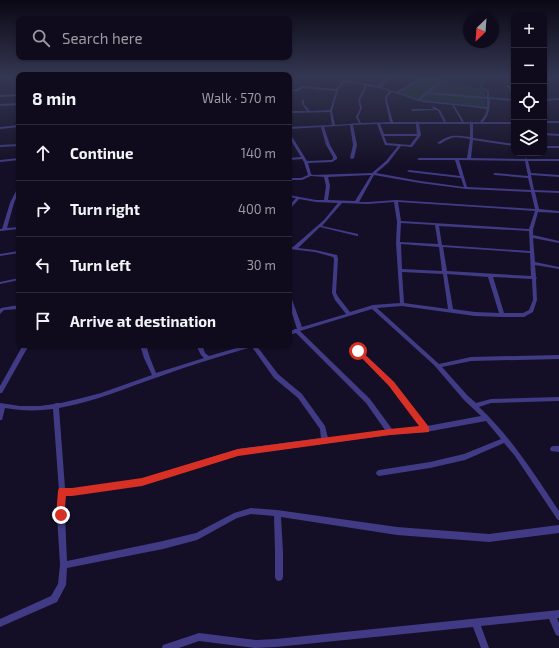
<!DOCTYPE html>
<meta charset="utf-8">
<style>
body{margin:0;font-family:"Exo 2",sans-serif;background:#181425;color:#f1f3f6}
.controls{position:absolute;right:12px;top:12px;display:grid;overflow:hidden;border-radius:8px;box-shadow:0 1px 3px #0004}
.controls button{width:36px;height:36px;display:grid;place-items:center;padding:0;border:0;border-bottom:1px solid #2f2b3b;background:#0f0b1c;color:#f1f3f6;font:20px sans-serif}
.compass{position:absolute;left:463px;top:12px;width:36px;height:36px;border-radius:50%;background:#0f0b1c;box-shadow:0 1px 3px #0004;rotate:205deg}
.stop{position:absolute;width:12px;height:12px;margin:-9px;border:3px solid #d93025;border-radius:50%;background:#fff}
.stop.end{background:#d93025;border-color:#fff;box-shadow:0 1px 4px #0008}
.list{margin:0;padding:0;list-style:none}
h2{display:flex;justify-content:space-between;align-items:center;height:52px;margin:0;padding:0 16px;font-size:17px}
h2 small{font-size:13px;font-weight:400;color:#9b9ba3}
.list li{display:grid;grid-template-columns:26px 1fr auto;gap:12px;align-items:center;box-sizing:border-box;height:56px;padding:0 16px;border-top:1px solid #2f2b3b}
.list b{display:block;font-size:15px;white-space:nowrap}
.list em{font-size:13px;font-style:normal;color:#9b9ba3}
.icon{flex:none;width:22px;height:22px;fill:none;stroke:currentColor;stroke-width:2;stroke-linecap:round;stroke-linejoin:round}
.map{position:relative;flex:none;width:559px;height:648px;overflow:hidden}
.search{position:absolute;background:#0f0b1c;box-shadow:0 1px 3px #0004;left:16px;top:16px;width:276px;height:44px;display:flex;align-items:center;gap:10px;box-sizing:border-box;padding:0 14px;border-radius:8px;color:#9b9ba3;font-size:15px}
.panel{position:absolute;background:#0f0b1c;box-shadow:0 1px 3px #0004;left:16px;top:72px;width:276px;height:276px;border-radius:8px}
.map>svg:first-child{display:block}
.green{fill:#133030}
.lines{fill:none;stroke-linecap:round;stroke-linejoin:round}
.minor{fill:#403b84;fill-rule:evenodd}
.route{fill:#d93025}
</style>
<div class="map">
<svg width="559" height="648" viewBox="0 0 559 648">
<rect width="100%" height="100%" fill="#140f26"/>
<polygon class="green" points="418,76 427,76 485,90 486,107 420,100 400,94 415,82"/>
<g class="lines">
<g class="minor">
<polygon points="3,76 5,76 0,81 0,79"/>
<path d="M316 76H320L378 86 389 76H391L381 87 396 92 414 82 417 76H419L416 83 399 93 418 99 433 86 448 78 452 76H454L450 79 437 86 429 92 487 97V91L479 87 486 76H488L481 87 489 90V97L514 99V101L490 99C490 108 489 115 483 122H514V124H473V138L514 144V146L473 140 471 158 525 159 526 158 527 159H559V161H528L531 173 559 175V177L531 175 534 190 559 191V193L535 192 539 209 559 211V213L538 212 533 230V235L559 241V243L533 238 535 262 559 267V269L535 265 536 277 537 278 536 279 537 300 533 312 524 317H502L475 316 402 306 377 308 439 364 471 357 559 355V359L471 361 442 367 468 396 476 403 491 399 559 397V401L491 403 479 407C511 437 535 475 559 511V520L557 519 515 456 504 443 465 460 430 468 379 476 377 475 376 473 377 471 379 470 430 462 464 454 501 439 486 421 426 432 390 435 238 455 142 485 72 495 65 494V515L67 561 163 541 196 533 234 513 251 508 277 510 397 527 489 534 559 525V533L489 542 397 535 281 517 283 552V577L282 580 279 581 276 580 275 577V552L274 516 251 514 237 518 197 540 163 549 67 568 66 585 57 602 0 627V619L51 596 58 584 60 565 57 515 59 491 53 409C37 411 22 411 5 408L2 420H0V403L20 406H40L54 404 56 403H61L82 398 101 393 152 375 144 358 140 345H146L150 358 156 373 204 358 201 355 196 345H202L205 353 209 356 247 345H256L278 374 302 394 325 426 328 438 385 430 366 403 296 333 289 335V331L294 330V329H297L289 304V295L291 297 302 327 346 314 335 300 332 293 334 259 333 257 315 252 289 249V247H293L324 220 338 203 316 202 299 199 290 209H289V206L296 198 289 197V195L316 200H324L326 186 324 177 311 176 302 180H289V178H301L308 175 304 162 302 159 289 160V158L301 157 289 137V134L291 135 307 161 331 160 333 159V157L326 145 321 127 289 129V127L332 125 330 112 293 113 292 112 293 111H307L302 104V100L303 99 304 100V104L310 111 330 110 336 91 303 88 298 91 289 92V90L296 89 303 86 336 89 343 81ZM344 82 365 85 358 100 360 108 356 117 359 123 335 125 332 111 338 90ZM367 86 379 88 389 91 385 97V100L390 122 361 123 358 117 362 108 360 100ZM392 92 422 102 452 105 462 122H446L440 110 433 106 432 107 434 109H412L411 110 412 111 436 110 438 111 444 122H418L417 121 416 122H393L387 100V97ZM427 94 487 99V107L420 100ZM454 105 487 109 485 115 480 122H472L471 121 470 122H464ZM377 124 385 145 398 146 386 161 372 173 313 175 311 174 308 163 332 162 337 159V157L330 145 324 127 350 125 353 145 350 158 352 159 354 158 357 145 353 125ZM380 124H416L417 134H384ZM419 124H470V137C455 135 450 134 437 143L440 144C454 135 455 137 470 139L467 158H419L417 159 419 160H455L460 176 409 170 407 171 409 172 461 178 464 187 420 181 376 173 388 163 401 146 412 147 421 135ZM384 136H417L410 145 387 143ZM459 160 525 161 528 176 495 173 493 174 495 175 528 178 531 190 467 187ZM371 175 355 201 328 200 330 186 328 177ZM374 175 420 183 466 189 531 192 535 209 396 200 368 202H359ZM394 202 397 222 396 243 400 303 373 305 350 312 339 298 336 293 338 259 337 255 315 250 298 248 320 227 357 236H358V234L322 226 342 203 368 204ZM398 202 535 211 529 229 401 221ZM401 223 435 225 438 244 400 242ZM439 226 529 231 530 251 442 245ZM401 244 439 247 442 271 402 269ZM443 247 530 253 531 276 447 271ZM402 272 443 274 448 309 404 303ZM447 274 488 277 499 313 475 312 453 309ZM493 277 532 279 533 300 529 310 523 313H504ZM372 309 434 365 464 400 481 416 427 426 394 382 360 350H356L355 351 390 386 421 427 392 429 370 399 300 331ZM252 347 274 378 298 398 320 429 321 438 238 449 142 479 72 489 65 488 59 408C94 402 128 387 161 376 191 365 221 356 252 347Z"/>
<polygon points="507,85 509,85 514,92 514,95 507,87"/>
<polygon points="19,94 19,96 0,97 0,95"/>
<polygon points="559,98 559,100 544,101 544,99"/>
<polygon points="19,103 19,105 0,106 0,104"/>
<rect x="544" y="121" width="15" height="2"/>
<polygon points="19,125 19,127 0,129 0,127"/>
<rect x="512" y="132" width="2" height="2"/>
<polygon points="544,133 559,134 559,136 544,135"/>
<polygon points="19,144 19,146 0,147 0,145"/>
<rect x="544" y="146" width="15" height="2"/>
<polygon points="19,158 19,160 0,162 0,160"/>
<polygon points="18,187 19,187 19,191 14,203 7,228 19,227 19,229 0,231 0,229 2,229 10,203"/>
<polygon points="19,251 19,253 0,256 0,254"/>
<polygon points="19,278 19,280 0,284 0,282"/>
<polygon points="19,305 19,309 4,310 0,314 0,309 1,308"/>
<polygon points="23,345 29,345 2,393 0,393 0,386"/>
<polygon points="553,446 559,446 559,452 551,451 550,449 551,447"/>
<polygon points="559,610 559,618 557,618 559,623 559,636 556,635 549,619 481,626 489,648 481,648 473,627 276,647 255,648 199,641 179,648 162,648 163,645 199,633 256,640 276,639"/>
</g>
</g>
<linearGradient id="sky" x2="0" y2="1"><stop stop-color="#0b0815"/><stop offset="0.46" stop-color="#343752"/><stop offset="1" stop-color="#343752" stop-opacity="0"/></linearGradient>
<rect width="559" height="167" fill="url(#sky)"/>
<polygon class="route" points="358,348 394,382 429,427 429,432 390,435 238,456 142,486 72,496 66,496 64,518 61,519 58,518 56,515 58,491 59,488 72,488 142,478 238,449 390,429 419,426 389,386 356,352 355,351"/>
</svg>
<div class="controls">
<button>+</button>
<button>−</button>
<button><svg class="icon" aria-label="locate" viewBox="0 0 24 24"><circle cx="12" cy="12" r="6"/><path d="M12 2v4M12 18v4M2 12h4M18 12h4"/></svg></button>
<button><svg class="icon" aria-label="layers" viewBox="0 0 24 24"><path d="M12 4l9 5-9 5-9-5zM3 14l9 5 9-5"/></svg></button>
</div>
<svg class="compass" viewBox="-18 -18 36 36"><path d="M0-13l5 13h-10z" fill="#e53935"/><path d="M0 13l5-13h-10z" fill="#9b9ba3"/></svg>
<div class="stop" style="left:358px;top:351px"></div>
<div class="stop end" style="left:61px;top:515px"></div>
<div class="search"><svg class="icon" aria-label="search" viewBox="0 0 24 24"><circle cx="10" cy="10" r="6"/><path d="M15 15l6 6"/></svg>Search here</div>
<section class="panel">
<h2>8 min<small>Walk · 570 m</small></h2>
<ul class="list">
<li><svg class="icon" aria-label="ahead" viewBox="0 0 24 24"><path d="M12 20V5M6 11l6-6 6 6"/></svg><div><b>Continue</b></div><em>140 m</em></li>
<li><svg class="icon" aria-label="right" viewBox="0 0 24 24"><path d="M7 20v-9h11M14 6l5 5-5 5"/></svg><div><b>Turn right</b></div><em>400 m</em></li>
<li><svg class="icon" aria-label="left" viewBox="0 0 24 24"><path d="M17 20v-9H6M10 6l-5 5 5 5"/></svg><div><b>Turn left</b></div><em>30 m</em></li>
<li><svg class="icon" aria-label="arrive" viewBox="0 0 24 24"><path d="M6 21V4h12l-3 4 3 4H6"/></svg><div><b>Arrive at destination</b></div></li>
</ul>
</section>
</div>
